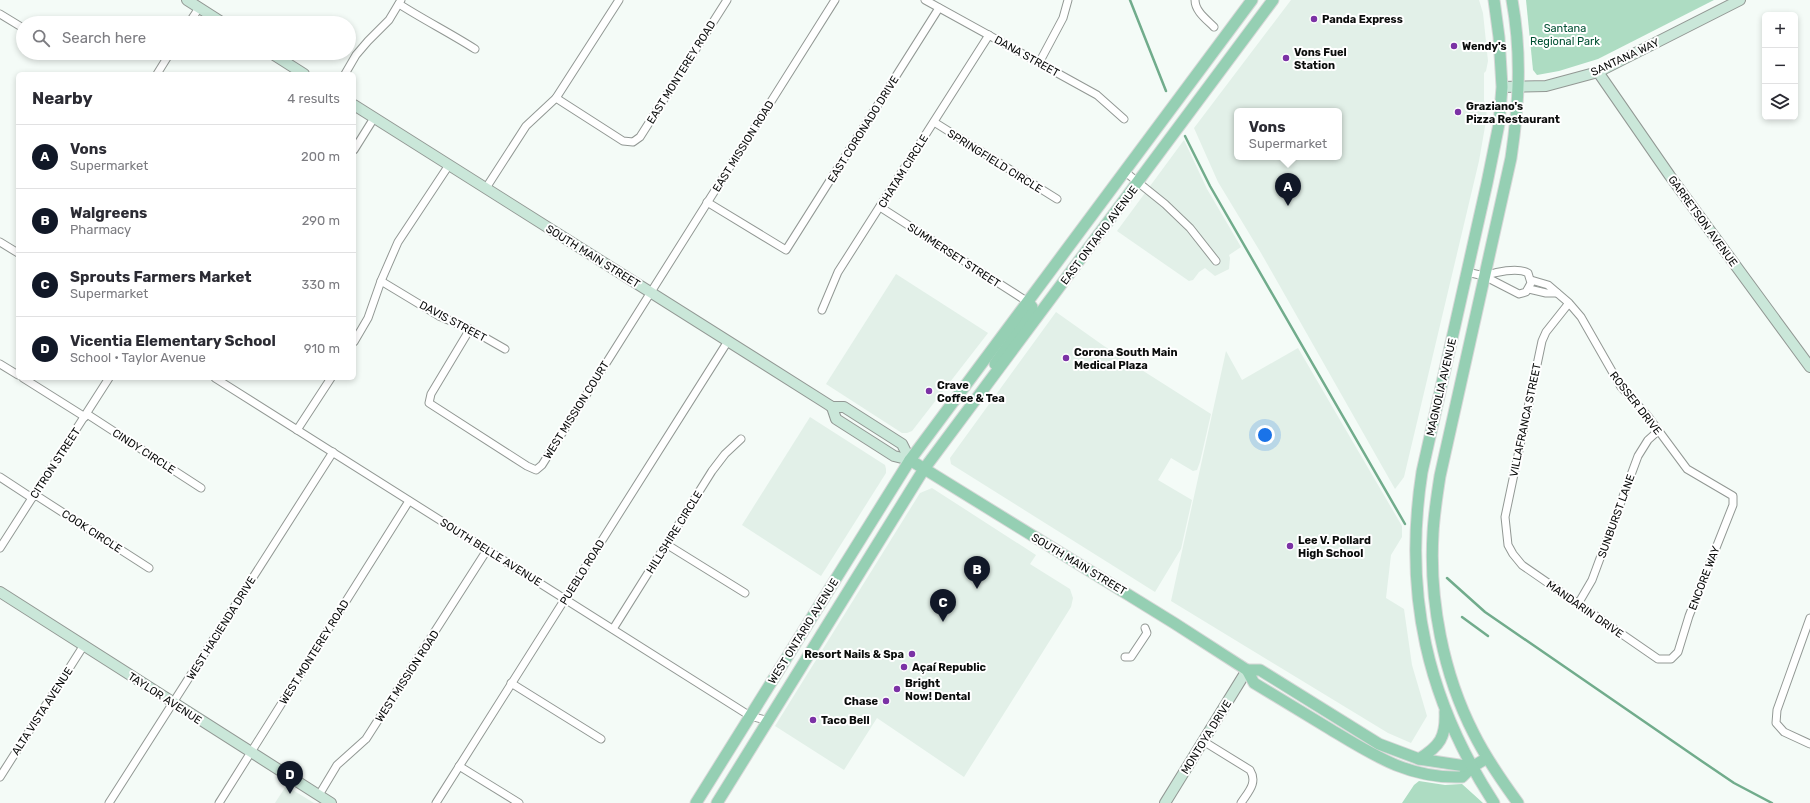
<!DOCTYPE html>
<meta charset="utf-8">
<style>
body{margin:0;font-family:Rubik,sans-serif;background:#f2f2f3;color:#2b2b33}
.controls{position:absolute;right:12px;top:12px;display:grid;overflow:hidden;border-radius:6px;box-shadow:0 2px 6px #0003}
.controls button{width:36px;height:36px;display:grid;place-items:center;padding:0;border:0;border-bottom:1px solid #e1e1e2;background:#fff;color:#2b2b33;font:20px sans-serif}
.you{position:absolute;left:1265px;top:435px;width:14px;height:14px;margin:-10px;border:3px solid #fff;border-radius:50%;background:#1a73e8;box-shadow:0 0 0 6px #1a73e833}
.badge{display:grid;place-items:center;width:26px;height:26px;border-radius:50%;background:#111827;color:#fff;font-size:13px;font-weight:700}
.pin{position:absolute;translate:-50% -33px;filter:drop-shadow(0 1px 2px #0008)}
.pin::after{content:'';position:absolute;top:21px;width:14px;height:12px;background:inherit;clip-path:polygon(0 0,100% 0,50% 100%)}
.popup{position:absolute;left:1234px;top:108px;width:108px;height:52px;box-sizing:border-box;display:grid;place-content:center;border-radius:6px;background:#fff;filter:drop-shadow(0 1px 3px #0005);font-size:13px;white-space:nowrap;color:#7c7c81}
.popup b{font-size:15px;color:#2b2b33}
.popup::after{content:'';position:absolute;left:50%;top:100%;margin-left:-8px;border:8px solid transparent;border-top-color:#fff}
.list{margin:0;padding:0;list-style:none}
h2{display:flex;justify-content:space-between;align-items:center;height:52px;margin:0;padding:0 16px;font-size:17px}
h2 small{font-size:13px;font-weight:400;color:#7c7c81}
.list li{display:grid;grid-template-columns:26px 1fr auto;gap:12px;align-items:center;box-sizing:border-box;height:64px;padding:0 16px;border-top:1px solid #e1e1e2}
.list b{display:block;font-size:15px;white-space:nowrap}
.list p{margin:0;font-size:13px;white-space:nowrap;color:#7c7c81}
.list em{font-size:13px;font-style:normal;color:#7c7c81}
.icon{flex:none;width:22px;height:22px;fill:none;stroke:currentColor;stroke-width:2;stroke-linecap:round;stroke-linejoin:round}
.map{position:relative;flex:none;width:1810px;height:803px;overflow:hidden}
.search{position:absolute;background:#fff;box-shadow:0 2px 6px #0003;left:16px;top:16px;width:340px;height:44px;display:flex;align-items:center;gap:10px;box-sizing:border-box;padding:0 14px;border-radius:22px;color:#7c7c81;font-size:15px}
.panel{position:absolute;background:#fff;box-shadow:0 2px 6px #0003;left:16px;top:72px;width:340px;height:308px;border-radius:6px}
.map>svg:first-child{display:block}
.built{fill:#e2f0e8;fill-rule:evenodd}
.green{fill:#addcc2}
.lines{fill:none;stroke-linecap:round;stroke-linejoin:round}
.stream{stroke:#71ac8c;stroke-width:2.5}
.street-casing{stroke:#929894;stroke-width:9}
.secondary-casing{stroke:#929894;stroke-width:12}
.primary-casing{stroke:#d8d8d8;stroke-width:13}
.street{stroke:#fff;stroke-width:7}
.secondary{stroke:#cae7d9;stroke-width:10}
.primary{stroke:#95cfb3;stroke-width:11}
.poi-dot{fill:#7b32a5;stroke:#fff;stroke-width:1.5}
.labels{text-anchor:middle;stroke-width:4;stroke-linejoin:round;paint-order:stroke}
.poi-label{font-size:11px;font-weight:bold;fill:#0a0c0b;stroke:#fff;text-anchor:start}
.park-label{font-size:11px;fill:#005032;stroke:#fff}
.street-label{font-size:11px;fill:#0a0c0b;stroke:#fff}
</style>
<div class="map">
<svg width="1810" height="803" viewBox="0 0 1810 803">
<rect width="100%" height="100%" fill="#f4fbf7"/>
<g class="built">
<path d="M1291 0H1479L1483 13 1488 61 1486 71 1484 73V101L1487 105 1486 121 1479 161 1404 477 1395 489 1261 253 1218 182 1194 128ZM1237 111H1339V157H1237Z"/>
<polygon points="1184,140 1207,189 1241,247 1229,255 1230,258 1229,269 1215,276 1205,268 1199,272 1193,280 1189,281 1117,231"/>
<polygon points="896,274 988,333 912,431 907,433 902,433 826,384"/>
<polygon points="1056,312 1104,346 1211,414 1200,462 1197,470 1193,471 1171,458 1158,480 1192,500 1181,549 1155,592 951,464 950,458"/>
<polygon points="1298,348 1402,526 1402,537 1391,555 1386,598 1404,609 1412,665 1427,716 1411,743 1388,733 1171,601 1226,351 1242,380"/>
<polygon points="810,417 885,465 886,469 886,473 821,576 742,525"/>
<polygon points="932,488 1036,555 1030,564 1070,589 1073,598 1071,607 964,777 877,718 844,770 775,726 920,493"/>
<polygon points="286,786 314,803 275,803"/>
</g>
<g class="green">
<polygon points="1526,0 1714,0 1598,59 1559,71 1537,75 1533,70"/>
<polygon points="1419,781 1445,785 1462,784 1483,803 1402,803 1414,785"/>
</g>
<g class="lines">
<g class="stream">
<polyline points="1130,0 1166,91"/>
<polyline points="1185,136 1210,186 1405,524"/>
<polyline points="1447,578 1485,612 1703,762 1734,783 1772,803"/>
<polyline points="1462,617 1488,636"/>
</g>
<g class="street-casing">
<g id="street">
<polyline points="925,0 1097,95 1124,119"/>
<path d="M1195 0C1195 11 1206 19 1214 27"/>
<path d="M399 4C424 20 450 33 475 49"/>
<polyline points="0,14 23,28"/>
<polyline points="189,23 199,8"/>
<polyline points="1039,63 1063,18 1068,0"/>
<polyline points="157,74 170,53"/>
<polyline points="345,74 356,55 368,41 389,20 401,0"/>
<polyline points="556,98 623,141 633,142 640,137 727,0"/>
<polyline points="934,122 1057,199"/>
<polyline points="354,150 374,118"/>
<polyline points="1124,171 1165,204 1190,228 1216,261"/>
<polyline points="486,188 526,126 556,98 619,0"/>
<polyline points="707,202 786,250 939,8"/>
<polyline points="880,207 1028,302"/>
<polyline points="0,242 18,253"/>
<path d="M1467 272 1484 276 1519 294 1526 292 1531 283 1528 273C1518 267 1495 272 1484 276"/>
<polyline points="1531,280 1548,285 1569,303 1581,317 1621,387 1647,415 1687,469 1733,496 1733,505 1689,616 1678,652 1671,659 1658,659 1522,565 1513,554 1508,545 1505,517 1542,341 1546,332 1569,303"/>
<polyline points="381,281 439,316 470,329 505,349"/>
<polyline points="1529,289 1546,293 1557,293"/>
<polyline points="822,310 838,272 989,35"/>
<polyline points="470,329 431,394 429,403 527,466 536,470 542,465 835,0"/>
<polyline points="354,342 368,318 381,281 398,242 449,165"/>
<polyline points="0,364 18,375"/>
<polyline points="23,378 85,417"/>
<polyline points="215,378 750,716 769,721"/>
<polyline points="87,414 201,488"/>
<polyline points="297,430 331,378"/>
<polyline points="0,477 32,498"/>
<polyline points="34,494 149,568"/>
<polyline points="666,544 745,593"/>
<polyline points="0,548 109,378"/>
<polyline points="1578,604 1592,580 1638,456 1648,440 1658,431"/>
<polyline points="1810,618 1777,710 1776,723 1784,732 1810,744"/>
<polyline points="613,629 712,471 725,454 741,439"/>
<polyline points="1125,657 1131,657 1147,633 1145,628"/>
<polyline points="511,683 601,739"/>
<path d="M1203 741 1250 770C1258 783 1248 792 1241 803"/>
<polyline points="459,766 519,803"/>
<polyline points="0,777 84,645"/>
<polyline points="319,795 337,765 366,739 487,550"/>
<polyline points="109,803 333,452"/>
<polyline points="219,803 409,501"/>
<polyline points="436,803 728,341"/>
</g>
</g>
<g class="secondary-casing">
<g id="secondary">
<polyline points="187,0 223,23"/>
<polyline points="271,53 304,74"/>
<polyline points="1598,72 1670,176 1810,367"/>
<polyline points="1502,87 1546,86 1598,72 1740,0"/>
<polyline points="354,105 829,405 832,407 844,407 902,444 910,460"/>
<polyline points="832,407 836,419 894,456 910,460"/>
<polyline points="0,592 331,803"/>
<polyline points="1165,803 1247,670"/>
</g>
</g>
<g class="primary-casing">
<g id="primary">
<path d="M1512 0C1522 55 1519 104 1511 158L1440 476C1437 495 1434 514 1433 533 1429 600 1443 674 1474 734 1486 758 1502 781 1518 803"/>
<polyline points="995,364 1030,315 1032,307 1028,302"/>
<path d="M910 460 1174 623 1247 670 1254 683C1279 698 1304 713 1330 729 1373 755 1409 779 1462 777L1472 767 1487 758"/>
<polyline points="1247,670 1260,670 1379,744 1419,759 1472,767"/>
<path d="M1419 759C1440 746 1446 737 1445 712"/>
<polyline points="696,803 910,460 1252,0"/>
<polyline points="717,803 924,469 1273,0"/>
<path d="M1494 803C1427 700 1403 594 1422 472L1487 183 1499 124 1502 87 1499 37 1494 0"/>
</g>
</g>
<use href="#street" class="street"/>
<use href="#secondary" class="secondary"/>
<use href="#primary" class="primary"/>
</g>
<g class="poi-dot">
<circle cx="1314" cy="19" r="4"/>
<circle cx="1454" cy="46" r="4"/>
<circle cx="1286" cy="58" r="4"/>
<circle cx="1458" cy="112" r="4"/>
<circle cx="1066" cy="358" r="4"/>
<circle cx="929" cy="391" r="4"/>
<circle cx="1290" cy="546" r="4"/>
<circle cx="912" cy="654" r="4"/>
<circle cx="904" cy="667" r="4"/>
<circle cx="897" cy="689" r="4"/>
<circle cx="886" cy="701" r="4"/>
<circle cx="813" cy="720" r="4"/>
</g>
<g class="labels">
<g class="poi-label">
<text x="1322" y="23">Panda Express</text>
<text x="1462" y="50">Wendy's</text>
<text x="1294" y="56">Vons Fuel<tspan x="1294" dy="13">Station</tspan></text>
<text x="1466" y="110">Graziano's<tspan x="1466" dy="13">Pizza Restaurant</tspan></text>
<text x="1074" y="356">Corona South Main<tspan x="1074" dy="13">Medical Plaza</tspan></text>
<text x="937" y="389">Crave<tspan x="937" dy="13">Coffee &amp; Tea</tspan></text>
<text x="1298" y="544">Lee V. Pollard<tspan x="1298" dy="13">High School</tspan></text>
<text x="904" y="658" text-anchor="end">Resort Nails &amp; Spa</text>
<text x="912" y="671">Açaí Republic</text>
<text x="905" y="687">Bright<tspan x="905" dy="13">Now! Dental</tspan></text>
<text x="878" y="705" text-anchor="end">Chase</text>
<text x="821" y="724">Taco Bell</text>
</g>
<g class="park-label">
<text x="1565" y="32">Santana<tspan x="1565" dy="13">Regional Park</tspan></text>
</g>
<g class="street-label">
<text transform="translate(1027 56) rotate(29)" y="4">DANA STREET</text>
<text transform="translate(1625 57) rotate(-25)" y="4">SANTANA WAY</text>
<text transform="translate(681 72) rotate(-58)" y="4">EAST MONTEREY ROAD</text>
<text transform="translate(863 129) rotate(-58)" y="4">EAST CORONADO DRIVE</text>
<text transform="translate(743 146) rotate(-58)" y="4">EAST MISSION ROAD</text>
<text transform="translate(995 161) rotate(32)" y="4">SPRINGFIELD CIRCLE</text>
<text transform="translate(903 171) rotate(-58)" y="4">CHATAM CIRCLE</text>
<text transform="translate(1703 221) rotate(54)" y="4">GARRETSON AVENUE</text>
<text transform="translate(1099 235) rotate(-53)" y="4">EAST ONTARIO AVENUE</text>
<text transform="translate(954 255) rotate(33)" y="4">SUMMERSET STREET</text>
<text transform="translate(593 256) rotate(32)" y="4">SOUTH MAIN STREET</text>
<text transform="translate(453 321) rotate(28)" y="4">DAVIS STREET</text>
<text transform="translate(1441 387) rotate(-77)" y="4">MAGNOLIA AVENUE</text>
<text transform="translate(1636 403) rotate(52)" y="4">ROSSER DRIVE</text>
<text transform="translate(576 410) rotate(-58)" y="4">WEST MISSION COURT</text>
<text transform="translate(1525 420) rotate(-78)" y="4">VILLAFRANCA STREET</text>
<text transform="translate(144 451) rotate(33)" y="4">CINDY CIRCLE</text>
<text transform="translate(55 463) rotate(-57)" y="4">CITRON STREET</text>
<text transform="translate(1616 516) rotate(-70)" y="4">SUNBURST LANE</text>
<text transform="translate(92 531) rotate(33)" y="4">COOK CIRCLE</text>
<text transform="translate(674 532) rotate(-58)" y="4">HILLSHIRE CIRCLE</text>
<text transform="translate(491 552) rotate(32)" y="4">SOUTH BELLE AVENUE</text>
<text transform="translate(1079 564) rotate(31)" y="4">SOUTH MAIN STREET</text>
<text transform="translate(582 572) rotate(-58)" y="4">PUEBLO ROAD</text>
<text transform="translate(1704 578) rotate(-69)" y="4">ENCORE WAY</text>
<text transform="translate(1585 609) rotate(35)" y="4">MANDARIN DRIVE</text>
<text transform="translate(221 628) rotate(-58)" y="4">WEST HACIENDA DRIVE</text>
<text transform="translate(803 631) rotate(-58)" y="4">WEST ONTARIO AVENUE</text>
<text transform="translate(314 652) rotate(-58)" y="4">WEST MONTEREY ROAD</text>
<text transform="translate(407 676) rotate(-57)" y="4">WEST MISSION ROAD</text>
<text transform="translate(165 698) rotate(33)" y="4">TAYLOR AVENUE</text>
<text transform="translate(42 711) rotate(-57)" y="4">ALTA VISTA AVENUE</text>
<text transform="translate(1206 737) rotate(-58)" y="4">MONTOYA DRIVE</text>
</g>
</g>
</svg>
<div class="controls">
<button>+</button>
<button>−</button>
<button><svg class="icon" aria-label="layers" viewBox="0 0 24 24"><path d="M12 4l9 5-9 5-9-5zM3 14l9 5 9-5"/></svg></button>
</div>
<div class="you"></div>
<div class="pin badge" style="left:1288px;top:206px">A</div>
<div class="popup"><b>Vons</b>Supermarket</div>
<div class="pin badge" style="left:977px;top:589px">B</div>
<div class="pin badge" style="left:943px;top:622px">C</div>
<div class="pin badge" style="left:290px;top:794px">D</div>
<div class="search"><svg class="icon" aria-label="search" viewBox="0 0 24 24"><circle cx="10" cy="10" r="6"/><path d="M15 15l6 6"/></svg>Search here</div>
<section class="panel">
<h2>Nearby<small>4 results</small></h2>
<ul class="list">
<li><span class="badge">A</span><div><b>Vons</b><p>Supermarket</p></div><em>200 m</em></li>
<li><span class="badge">B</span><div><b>Walgreens</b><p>Pharmacy</p></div><em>290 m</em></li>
<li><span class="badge">C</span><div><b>Sprouts Farmers Market</b><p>Supermarket</p></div><em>330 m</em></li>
<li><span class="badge">D</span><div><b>Vicentia Elementary School</b><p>School · Taylor Avenue</p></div><em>910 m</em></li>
</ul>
</section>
</div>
